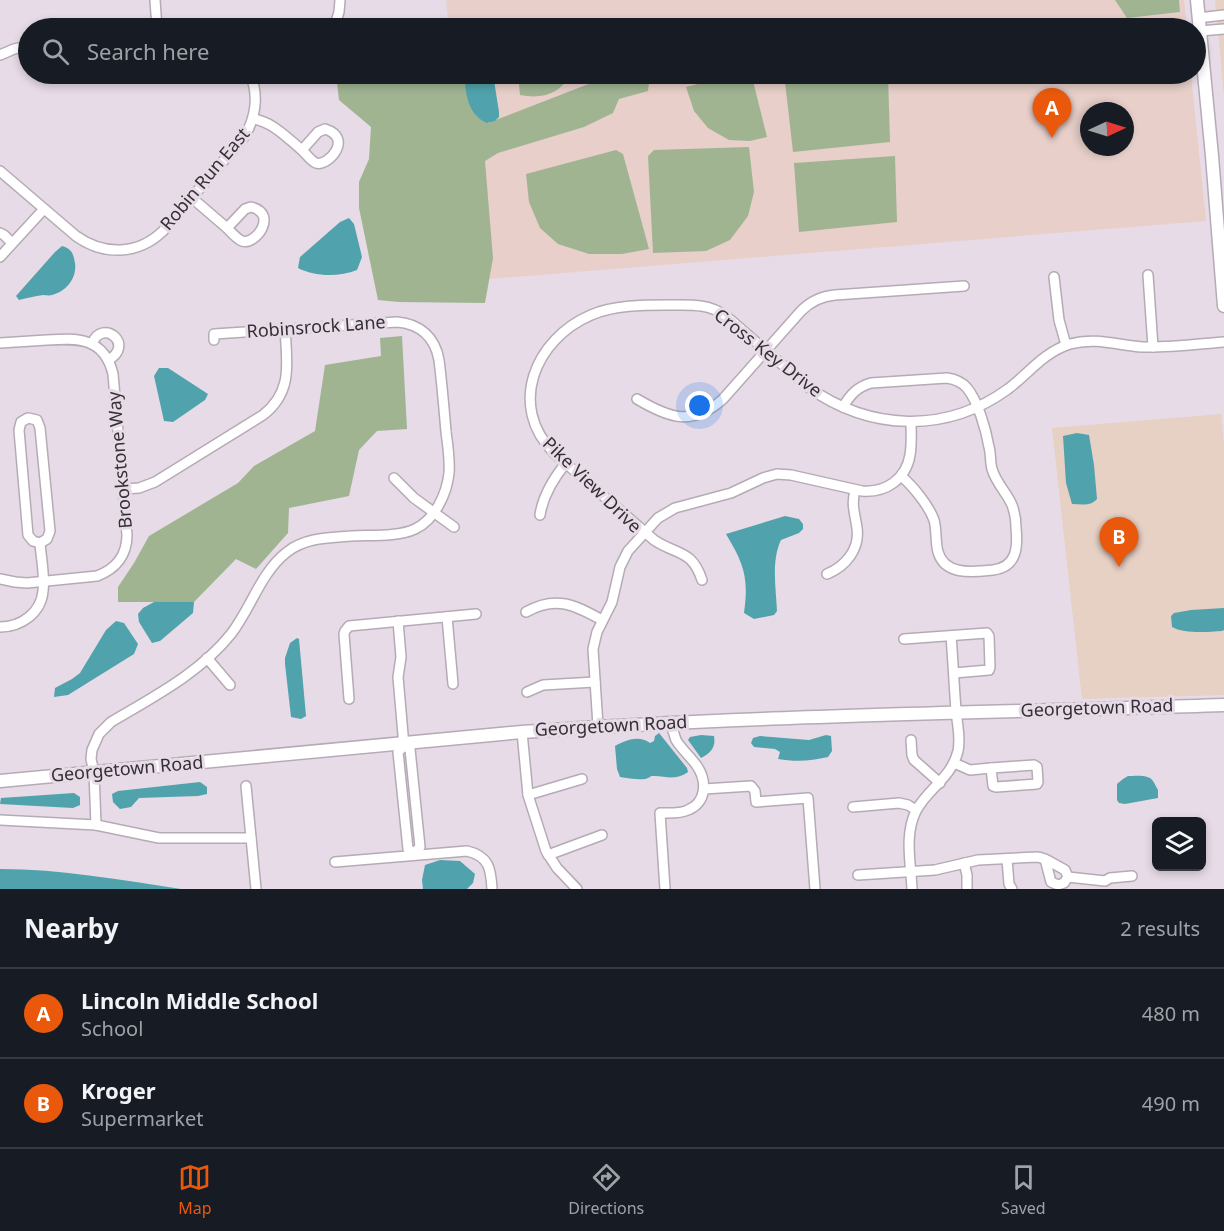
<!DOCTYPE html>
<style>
body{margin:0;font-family:"Noto Sans",sans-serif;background:#20242c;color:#f1f3f6}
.controls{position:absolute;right:18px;bottom:18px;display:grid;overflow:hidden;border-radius:9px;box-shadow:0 3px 9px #0003}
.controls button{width:54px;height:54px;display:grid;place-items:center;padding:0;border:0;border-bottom:2px solid #363941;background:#171b24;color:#f1f3f6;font:30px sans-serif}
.compass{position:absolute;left:1080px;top:102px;width:54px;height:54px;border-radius:50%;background:#171b24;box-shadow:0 3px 9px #0003;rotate:86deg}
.you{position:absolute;left:700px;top:406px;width:21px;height:21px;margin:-15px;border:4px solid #fff;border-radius:50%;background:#1a73e8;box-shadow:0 0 0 9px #1a73e833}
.badge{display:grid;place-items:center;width:39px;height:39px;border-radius:50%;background:#ea580c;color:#fff;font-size:20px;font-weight:700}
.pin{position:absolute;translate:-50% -50px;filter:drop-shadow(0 2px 3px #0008)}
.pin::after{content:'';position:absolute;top:32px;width:21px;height:18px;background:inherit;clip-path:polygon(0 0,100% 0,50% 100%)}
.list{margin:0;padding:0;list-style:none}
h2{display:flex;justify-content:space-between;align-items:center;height:78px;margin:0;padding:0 24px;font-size:26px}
h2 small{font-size:20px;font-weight:400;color:#9ea1a6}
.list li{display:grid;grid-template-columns:39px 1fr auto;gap:18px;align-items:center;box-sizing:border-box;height:90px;padding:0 24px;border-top:2px solid #363941}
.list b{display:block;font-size:22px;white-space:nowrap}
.list p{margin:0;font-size:20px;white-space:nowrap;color:#9ea1a6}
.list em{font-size:20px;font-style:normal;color:#9ea1a6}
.icon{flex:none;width:33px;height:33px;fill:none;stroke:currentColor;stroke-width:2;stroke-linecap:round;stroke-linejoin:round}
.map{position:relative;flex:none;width:1224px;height:889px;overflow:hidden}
.search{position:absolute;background:#171b24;box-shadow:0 3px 9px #0003;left:18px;right:18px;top:18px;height:66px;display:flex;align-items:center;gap:15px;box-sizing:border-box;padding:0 21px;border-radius:33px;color:#9ea1a6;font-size:22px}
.sheet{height:258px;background:#171b24}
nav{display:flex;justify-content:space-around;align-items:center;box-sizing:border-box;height:84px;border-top:2px solid #363941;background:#171b24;font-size:16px;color:#9ea1a6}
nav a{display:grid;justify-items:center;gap:3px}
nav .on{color:#ea580c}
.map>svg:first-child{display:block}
.commercial{fill:#e7d0c4}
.education{fill:#e8cfc9;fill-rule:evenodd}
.green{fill:#a0b492}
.water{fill:#50a3ac}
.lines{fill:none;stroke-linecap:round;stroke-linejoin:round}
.minor-casing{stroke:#b5abb5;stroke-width:12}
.major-casing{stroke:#b5abb5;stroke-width:15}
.minor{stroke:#fff;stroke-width:9}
.major{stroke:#fff;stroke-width:12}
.labels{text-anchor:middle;stroke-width:6;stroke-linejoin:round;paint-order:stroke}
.street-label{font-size:18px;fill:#353035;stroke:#e6dbe6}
</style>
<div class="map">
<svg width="1224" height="889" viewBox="0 0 1224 889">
<rect width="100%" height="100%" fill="#e6dbe6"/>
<g class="commercial">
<polygon points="1215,0 1224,0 1224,95"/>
<polygon points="1221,414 1224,445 1224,695 1082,699 1052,428"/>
</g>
<g class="education">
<polygon points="446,0 1184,0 1187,28 449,28"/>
<path d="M454 74H1191L1206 221 476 280ZM1089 111H1125V147H1089Z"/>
</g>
<g class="green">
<polygon points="1115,0 1179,0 1180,12 1127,18"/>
<polygon points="336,74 467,74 488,123 586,85 623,74 650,74 648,91 619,99 613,113 584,127 498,153 485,161 493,258 485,303 399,302 378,300 359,208 359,182 369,159 371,127 339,100"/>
<path d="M518 74H570C560 95 541 99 520 95Z"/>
<polygon points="737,74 746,74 752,77 767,137 750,141 729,140 708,128 694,111 686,87"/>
<polygon points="888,75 890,142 793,152 785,82"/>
<polygon points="749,147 754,192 748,216 730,240 706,251 653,253 648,156 654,150"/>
<polygon points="616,150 623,154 649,249 622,254 589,254 558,244 540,228 529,202 526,174"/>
<polygon points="895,156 897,222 799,232 794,163"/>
<polygon points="402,336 407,429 377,431 359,450 349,496 289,508 288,533 256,569 236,559 194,602 118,602 118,587 134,563 149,536 238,483 254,466 315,431 325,365 381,356 380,338"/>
</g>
<g class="water">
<path d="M464 74H493L499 112V117L495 121 487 123C467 114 466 94 464 74Z"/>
<path d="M349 218 354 224 362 257 357 270C339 277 315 277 298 268L300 257 340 222Z"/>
<path d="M62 246C72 249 73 253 75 263 77 278 67 291 52 295 49 296 46 295 43 295 35 296 27 298 19 300L16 296 55 252Z"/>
<polygon points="159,368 168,368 208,394 205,400 173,422 164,421 154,376"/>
<path d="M1077 433 1089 435 1094 465 1097 499C1090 507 1081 504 1072 504L1066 483 1063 436Z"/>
<path d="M785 516 799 519 803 524V529L799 533 781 540C771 561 776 588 777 611L774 615 754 619 744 613C749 578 744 564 726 534Z"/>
<polygon points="154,602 194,602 193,613 160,641 152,643 139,622 138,614 143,608"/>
<path d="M1224 608V630L1222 631C1208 632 1184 634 1172 627L1171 616 1174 613 1191 610Z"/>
<polygon points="116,621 124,623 138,644 134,654 68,695 54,697 55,688 72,679 80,673 106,630"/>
<polygon points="297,638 299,639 306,716 301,719 291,717 285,664 285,658 290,643"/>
<path d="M659 733 687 768 688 772C675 781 667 776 654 776 648 776 651 778 645 779 637 780 628 778 620 777L617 769 615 746C626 740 639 735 650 743L654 741 655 736Z"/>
<path d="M701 735 714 736C716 747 711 753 701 758L688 740 690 737Z"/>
<path d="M826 735 831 736 832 751 828 757C811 761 796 762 778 759L780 752 775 749 754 747 751 743 753 738 760 736 809 740Z"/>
<path d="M1128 776C1135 776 1149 774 1153 781 1155 784 1156 787 1158 790V798L1125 804 1119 803 1117 800V784L1123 779Z"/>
<polygon points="200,782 207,787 207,794 198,796 139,798 131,807 120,809 113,802 112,794 118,791"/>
<polygon points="74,793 80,797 80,805 73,808 0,804 1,798"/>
<polygon points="440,860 460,861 475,874 473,883 467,889 423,889 422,880 425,865"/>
<path d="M0 869C61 869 121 880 181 889H0Z"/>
</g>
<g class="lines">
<g class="minor-casing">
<g id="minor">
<polyline points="155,0 157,28"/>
<polyline points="1198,18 1224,15"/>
<polyline points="334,28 339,12 340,0"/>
<polyline points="1200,31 1224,29"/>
<polyline points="0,55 14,49 28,46"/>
<polyline points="252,79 269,74"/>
<path d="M253 119C273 122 286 137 302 150"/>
<path d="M325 129C354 138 328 167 316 163 311 161 306 154 302 150L318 132Z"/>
<path d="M0 171 76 236C104 256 138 255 163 231L244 137C256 118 259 95 250 74"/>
<polyline points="192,198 227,228"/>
<path d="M251 207C279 214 255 246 242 241 237 239 231 232 227 228L245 209Z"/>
<polyline points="0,233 4,235 12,243"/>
<polyline points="0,257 44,209"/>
<polyline points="1148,275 1153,347"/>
<polyline points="1054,277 1059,320 1066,345"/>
<path d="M0 343C16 342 31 341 47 340 77 338 104 337 113 374L127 535C127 555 116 569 97 576L27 583 15 582 0 579"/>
<path d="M92 344C102 317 136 345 108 360"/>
<path d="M637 399C669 418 692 427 723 399L801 311C811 301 822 296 835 295L964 286"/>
<path d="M843 407C850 395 857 387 871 383L947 378C954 379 962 382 967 388 978 401 986 430 989 447 991 454 990 462 992 469 996 483 1007 493 1012 505 1015 513 1016 520 1016 528 1018 547 1017 567 993 570 973 572 945 576 938 552 935 541 937 530 934 520 929 506 913 486 901 476"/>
<polygon points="28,418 37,420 40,428 50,531 47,539 40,543 33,541 28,535 19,430 21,422"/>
<polyline points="394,478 414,498 454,527"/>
<path d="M124 489 139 488 155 482 263 415C293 392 287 363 285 329"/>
<path d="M540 515C543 495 553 479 566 463"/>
<path d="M827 574C846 566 860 549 857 528 855 513 851 506 855 490"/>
<path d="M702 580C692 549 676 555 654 540L554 453C507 406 535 339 591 315 614 305 643 305 668 305 690 305 708 303 726 316L808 387C870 431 946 434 1008 389 1029 373 1044 352 1070 344 1095 337 1117 345 1142 347 1168 348 1198 344 1224 342"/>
<path d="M526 612C556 595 575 605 602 620"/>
<polyline points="447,617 453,684"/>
<polyline points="398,621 401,657 398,677 404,746 398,752 408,849 414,853 414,855"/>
<path d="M0 627C21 627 41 613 43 591 45 575 41 558 40 543"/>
<polyline points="904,639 987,633 989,636 990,667 989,670 954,673"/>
<polyline points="207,658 230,685"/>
<polyline points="527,692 543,685 595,682"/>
<polyline points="349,699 344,634 345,631 349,626 476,614"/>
<path d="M598 726 593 649 597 632 612 602 620 567 628 551 658 518 675 508 731 493 763 478 777 474 791 475 862 491C886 493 906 479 910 455 912 444 911 432 911 422"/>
<polyline points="522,732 528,795 546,851 557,868 577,889"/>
<polyline points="911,740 912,755 914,760 940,783"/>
<polyline points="404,746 410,749 420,847 414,853"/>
<polyline points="954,763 970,770 991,768"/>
<polygon points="1034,765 1037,767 1038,782 1037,784 996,787 993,786 991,768"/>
<polyline points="246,786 256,889"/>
<polyline points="704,789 751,786 755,791 756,802 808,798 815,889"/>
<polyline points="528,795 582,779"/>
<polyline points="853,807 899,803 908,805 916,810"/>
<polyline points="0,820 96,825 159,838 251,838"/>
<path d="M96 825 94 772 91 759 92 750 99 734 111 722C153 697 200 673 231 634 251 608 261 572 287 552 306 537 330 538 352 536 371 535 398 537 415 529 435 520 447 493 449 473 450 460 448 446 446 432 444 408 442 384 439 360 435 338 421 324 397 322L214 334V340"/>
<polyline points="548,855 602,835"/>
<polyline points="1007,859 1009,884 1012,889"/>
<path d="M335 862 467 851C489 856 491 869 492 889"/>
<polyline points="964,863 967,875 967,889"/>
<path d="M858 875 935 870 978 860 1037 857C1040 857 1044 859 1047 860L1065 870 1068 877 1064 883 1058 885 1051 882 1045 859"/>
<polyline points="1068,877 1105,881 1110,878 1132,876"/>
<path d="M665 889 660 813C669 813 680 814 688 810 707 802 707 781 697 766 691 757 682 750 676 740 674 734 672 728 670 722"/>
<path d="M912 889C911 864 904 835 916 811 928 788 951 779 958 751 961 737 957 724 956 710 954 685 953 660 951 636"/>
</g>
</g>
<g class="major-casing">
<g id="major">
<polyline points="1197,0 1212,156 1224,306"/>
<path d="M0 781 522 732C756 715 990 713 1224 705"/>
</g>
</g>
<use href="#minor" class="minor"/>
<use href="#major" class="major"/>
</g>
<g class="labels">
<g class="street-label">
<text transform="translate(205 179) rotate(-50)" y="6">Robin Run East</text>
<text transform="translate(316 327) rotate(-4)" y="6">Robinsrock Lane</text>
<text transform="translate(768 353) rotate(38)" y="6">Cross Key Drive</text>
<text transform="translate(120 460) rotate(-95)" y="6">Brookstone Way</text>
<text transform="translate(592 485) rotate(44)" y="6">Pike View Drive</text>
<text transform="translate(1097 708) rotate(-2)" y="6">Georgetown Road</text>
<text transform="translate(611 726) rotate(-3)" y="6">Georgetown Road</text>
<text transform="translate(127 769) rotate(-5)" y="6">Georgetown Road</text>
</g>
</g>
</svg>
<div class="controls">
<button><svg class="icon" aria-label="layers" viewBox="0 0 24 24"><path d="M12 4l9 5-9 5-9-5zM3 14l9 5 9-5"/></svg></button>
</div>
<svg class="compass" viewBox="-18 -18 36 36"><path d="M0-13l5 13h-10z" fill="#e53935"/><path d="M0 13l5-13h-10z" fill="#9ea1a6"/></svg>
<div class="you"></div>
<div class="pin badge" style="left:1052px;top:138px">A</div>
<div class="pin badge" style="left:1119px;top:567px">B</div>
<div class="search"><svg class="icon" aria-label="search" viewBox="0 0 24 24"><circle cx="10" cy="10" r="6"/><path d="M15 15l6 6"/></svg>Search here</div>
</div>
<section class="sheet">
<h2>Nearby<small>2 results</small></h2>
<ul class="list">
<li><span class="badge">A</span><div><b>Lincoln Middle School</b><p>School</p></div><em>480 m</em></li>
<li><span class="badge">B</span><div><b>Kroger</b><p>Supermarket</p></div><em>490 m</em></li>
</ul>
</section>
<nav>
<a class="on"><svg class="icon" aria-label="map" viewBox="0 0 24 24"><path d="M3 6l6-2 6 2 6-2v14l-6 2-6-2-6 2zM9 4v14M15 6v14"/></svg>Map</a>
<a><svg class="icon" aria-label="directions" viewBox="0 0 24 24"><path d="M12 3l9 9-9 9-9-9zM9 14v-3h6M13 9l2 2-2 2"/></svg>Directions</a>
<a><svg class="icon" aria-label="saved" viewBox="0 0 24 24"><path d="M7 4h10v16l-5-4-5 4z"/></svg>Saved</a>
</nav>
